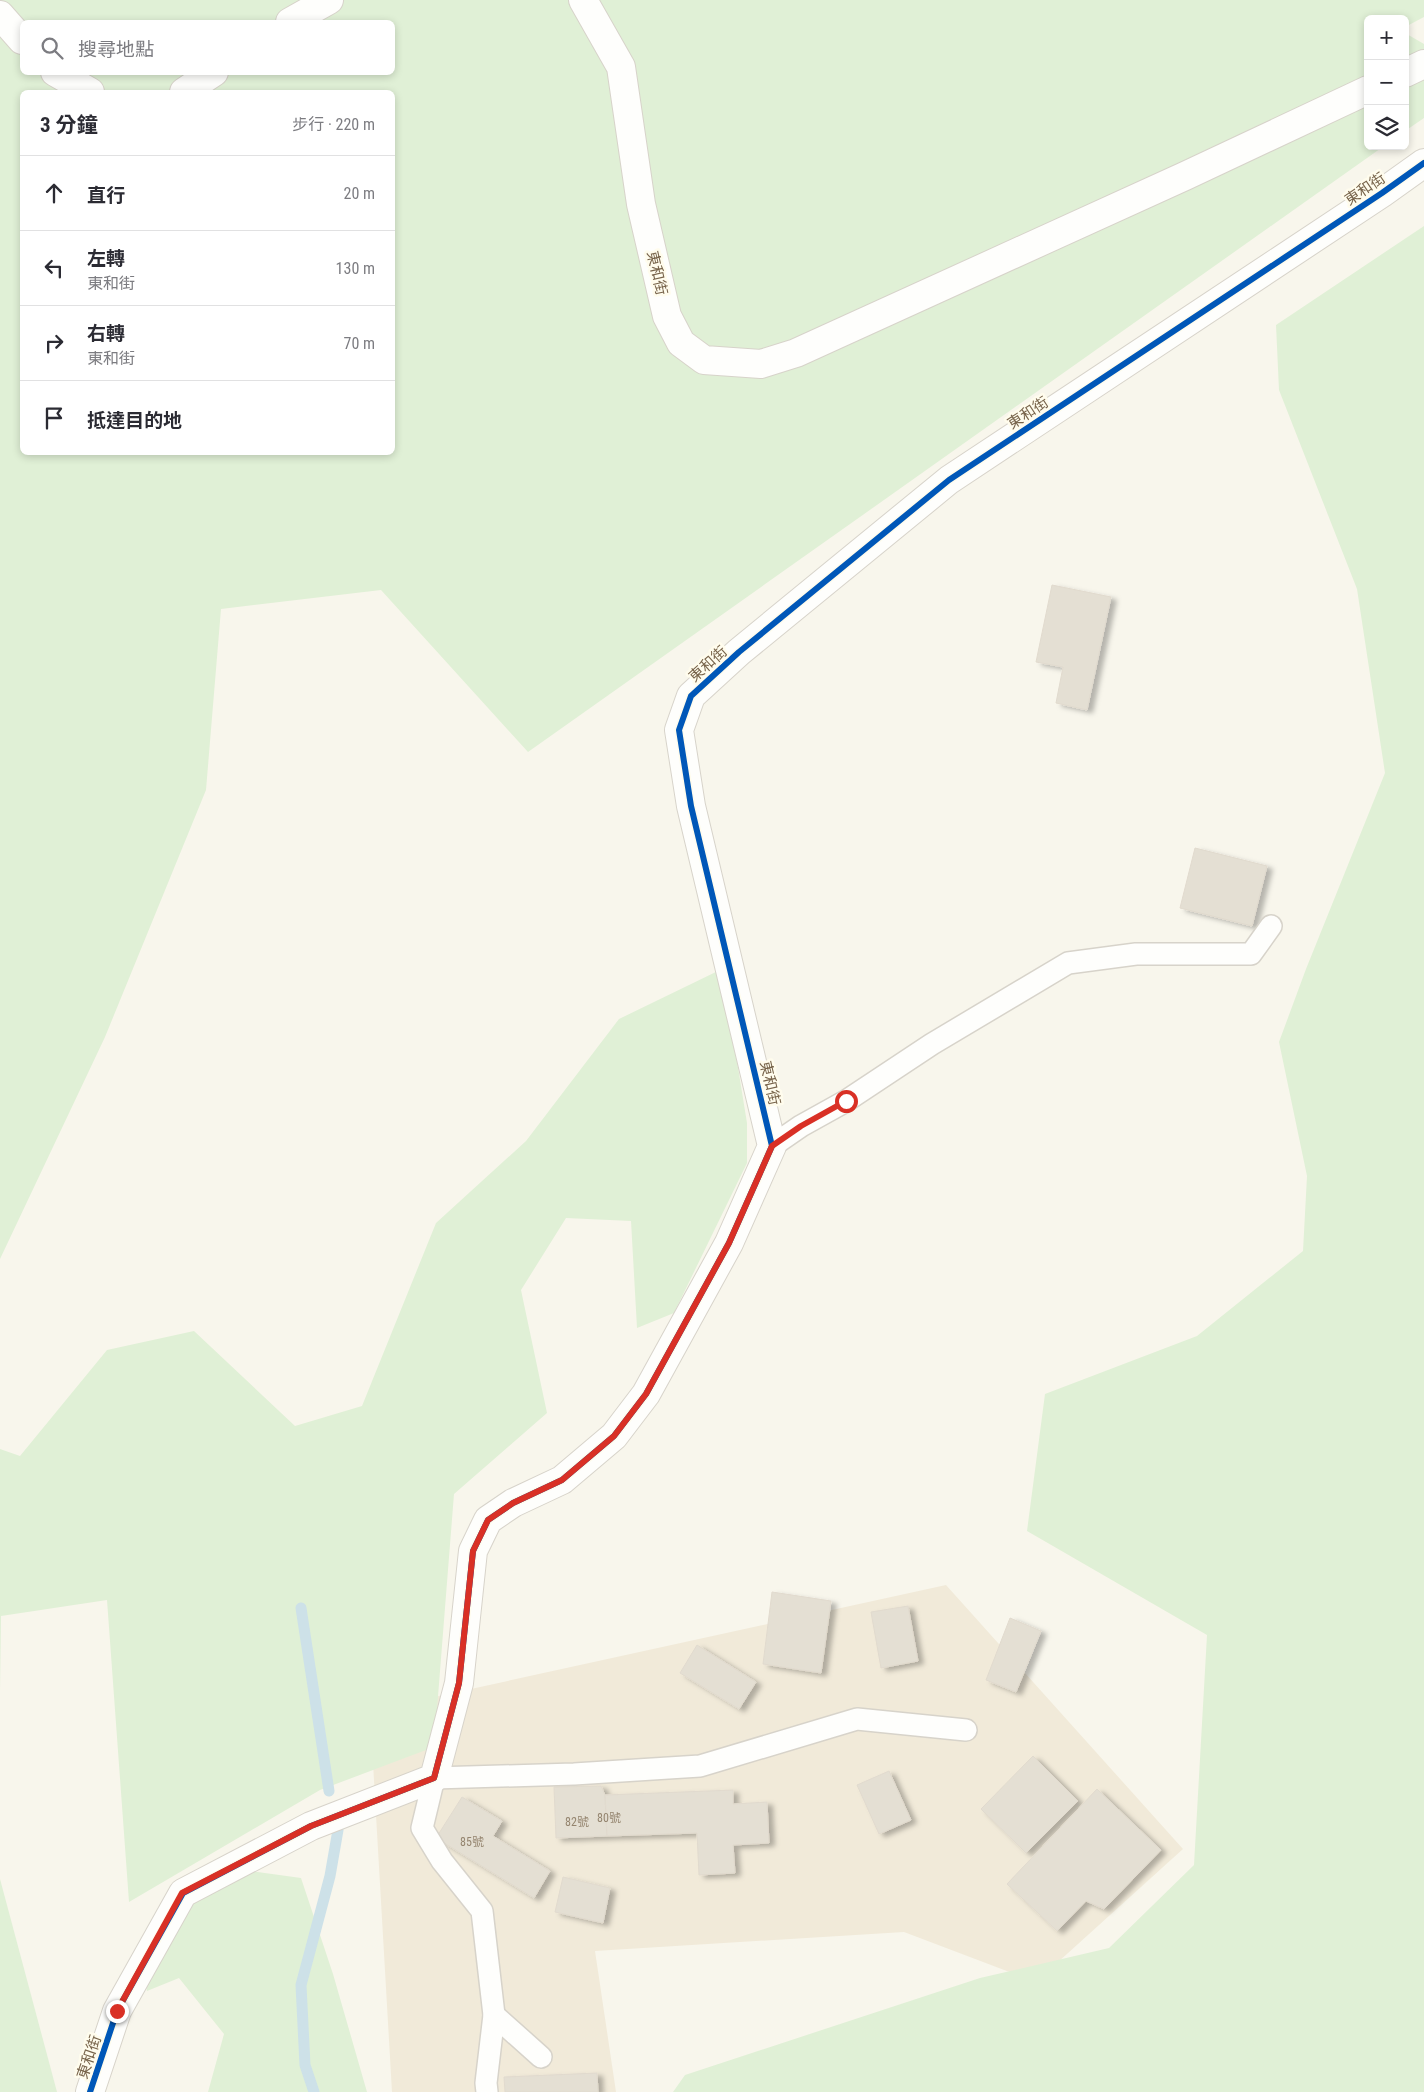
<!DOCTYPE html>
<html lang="zh-TW">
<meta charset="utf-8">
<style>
body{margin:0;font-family:"Roboto Condensed","Noto Sans TC",sans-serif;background:#f7f7f7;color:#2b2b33}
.controls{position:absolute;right:15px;top:15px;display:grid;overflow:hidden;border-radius:8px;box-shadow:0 2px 8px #0003}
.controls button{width:45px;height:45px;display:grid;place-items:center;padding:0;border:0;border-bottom:1px solid #e1e1e2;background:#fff;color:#2b2b33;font:25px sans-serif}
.stop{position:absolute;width:15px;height:15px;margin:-11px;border:4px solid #d93025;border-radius:50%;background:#fff}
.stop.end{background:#d93025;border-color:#fff;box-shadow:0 1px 5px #0008}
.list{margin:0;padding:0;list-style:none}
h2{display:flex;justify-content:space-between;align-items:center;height:65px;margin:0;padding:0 20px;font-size:21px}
h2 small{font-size:16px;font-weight:400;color:#7c7c81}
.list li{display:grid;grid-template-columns:32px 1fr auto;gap:15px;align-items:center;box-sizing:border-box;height:75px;padding:0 20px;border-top:1px solid #e1e1e2}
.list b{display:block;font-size:19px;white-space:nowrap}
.list p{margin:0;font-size:16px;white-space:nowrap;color:#7c7c81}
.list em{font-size:16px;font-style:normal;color:#7c7c81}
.icon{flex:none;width:28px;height:28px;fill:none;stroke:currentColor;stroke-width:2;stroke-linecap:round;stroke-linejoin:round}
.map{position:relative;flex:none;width:1424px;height:2092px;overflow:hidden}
.search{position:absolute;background:#fff;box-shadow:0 2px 8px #0003;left:20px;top:20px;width:375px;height:55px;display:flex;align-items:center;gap:12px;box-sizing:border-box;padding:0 18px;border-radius:8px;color:#7c7c81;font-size:19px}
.panel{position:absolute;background:#fff;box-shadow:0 2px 8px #0003;left:20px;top:90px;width:375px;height:365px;border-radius:8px}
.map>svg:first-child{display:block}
.residential{fill:#f1ead9}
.green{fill:#e0f0d6;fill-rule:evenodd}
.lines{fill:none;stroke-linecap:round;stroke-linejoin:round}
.stream{stroke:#cde1e8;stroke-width:11}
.building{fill:#e4dfd3;stroke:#e1dace;filter:url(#shadow)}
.lane-casing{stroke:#d7d3ca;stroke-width:24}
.street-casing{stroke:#d7d3ca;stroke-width:30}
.lane{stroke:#fefefc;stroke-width:21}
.street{stroke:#fefefc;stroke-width:28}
.cycleway-casing{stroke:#fffced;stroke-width:9}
.cycleway{stroke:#0057b8;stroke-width:6}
.route{stroke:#d93025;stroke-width:6}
.labels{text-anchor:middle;stroke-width:5;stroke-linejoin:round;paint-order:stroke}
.number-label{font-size:12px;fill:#94846e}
.street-label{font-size:15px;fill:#77634a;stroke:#fffced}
</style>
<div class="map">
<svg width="1424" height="2092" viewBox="0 0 1424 2092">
<defs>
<filter id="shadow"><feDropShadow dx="5.5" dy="3" stdDeviation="2.5" flood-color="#0004"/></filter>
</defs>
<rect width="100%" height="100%" fill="#f8f6ec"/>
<polygon class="residential" points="946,1585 1183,1849 1036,1982 904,1932 595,1951 616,2092 392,2092 370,1711"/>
<g class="green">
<path d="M0 0H1424V17L1405 27V19H1368V146H1384L528 752 381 590 221 609 206 790 105 1037 0 1259ZM22 22H392V72H22ZM22 92H392V452H22Z"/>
<polygon points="1405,33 1424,44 1424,118 1405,131"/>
<polygon points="1424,226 1424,2092 673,2092 685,2075 980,1978 1109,1948 1194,1865 1207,1635 1027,1531 1045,1394 1197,1336 1303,1251 1307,1176 1279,1042 1306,969 1385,773 1357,589 1279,390 1276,325"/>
<polygon points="722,969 747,1123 747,1163 674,1313 637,1328 631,1221 566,1218 521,1290 547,1413 454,1494 434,1747 320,1790 129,1902 107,1600 1,1616 0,1692 0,1449 20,1456 107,1350 194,1331 295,1426 362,1406 436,1223 526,1141 619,1019"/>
<polygon points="237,1869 301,1878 333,1974 367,2092 208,2092 224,2034 179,1978 147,1991 137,1945"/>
<polygon points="0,1879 57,2092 0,2092"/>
</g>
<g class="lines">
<g class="stream">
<polyline points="301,1608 329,1791"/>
<polyline points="314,2092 305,2065 301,1985 330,1876 338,1830"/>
</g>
</g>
<g class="building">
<polygon points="1052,585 1111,597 1087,710 1056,703 1063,667 1036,662"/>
<polygon points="1195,848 1267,866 1252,926 1180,908"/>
<polygon points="772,1592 831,1601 821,1673 763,1664"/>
<polygon points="908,1606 918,1661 881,1668 871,1612"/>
<polygon points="1010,1618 1041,1631 1016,1692 986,1680"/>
<polygon points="697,1645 756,1682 739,1709 680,1673"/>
<polygon points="1033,1756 1078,1801 1026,1853 981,1809"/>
<polygon points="889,1771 911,1820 879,1834 857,1785"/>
<polygon points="601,1786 605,1795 607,1836 556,1838 554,1787"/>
<polygon points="1097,1789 1161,1850 1104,1909 1086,1901 1057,1931 1007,1884"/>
<polygon points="733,1790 733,1804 767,1802 769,1843 733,1845 735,1873 699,1875 697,1833 607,1836 605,1795"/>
<polygon points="462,1797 502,1821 493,1836 550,1871 534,1898 436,1838"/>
<polygon points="563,1877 610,1888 603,1923 555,1912"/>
<polygon points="597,2073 598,2092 505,2092 504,2077"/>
</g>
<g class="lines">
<g class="lane-casing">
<g id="lane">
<polyline points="772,1146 801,1126 846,1101 932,1044 1068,963 1136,954 1251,954 1271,926"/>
<polyline points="494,2015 541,2057"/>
<polyline points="487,2092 486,2083 494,2015 482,1911 442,1861 422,1828 434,1778 574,1774 700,1766 857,1719 966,1730"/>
</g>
</g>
<g class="street-casing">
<g id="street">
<polyline points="583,0 621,67 641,204 667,316 681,343 704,360 761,364 796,353 1185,176 1368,90"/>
<polyline points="0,15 22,40"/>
<polyline points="290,22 329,0"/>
<polyline points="55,72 90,92"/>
<polyline points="1405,73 1424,64"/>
<polyline points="184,92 214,72"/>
<polyline points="90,2092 117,2011 183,1893 311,1826 434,1778 459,1683 473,1551 488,1520 513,1503 562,1480 614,1436 646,1394 729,1243 772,1146 691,806 679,730 691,696 739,652 949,480 1382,193 1424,163"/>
</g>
</g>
<use href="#lane" class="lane"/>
<use href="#street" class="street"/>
<g class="cycleway-casing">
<polyline id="cycleway" points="90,2092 117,2011 183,1893 311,1826 434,1778 459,1683 473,1551 488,1520 513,1503 562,1480 614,1436 646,1394 729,1243 772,1146 691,806 679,730 691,696 739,652 949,480 1382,193 1424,163"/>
</g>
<use href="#cycleway" class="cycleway"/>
</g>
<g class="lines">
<polyline class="route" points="117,2011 182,1893 311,1826 434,1778 459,1683 473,1551 488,1520 513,1503 562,1480 614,1436 646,1394 729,1243 772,1146 801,1126 846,1101"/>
</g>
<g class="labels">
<g class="number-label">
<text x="609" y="1822">80號</text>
<text x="577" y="1826">82號</text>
<text x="472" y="1846">85號</text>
</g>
<g class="street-label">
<text transform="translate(1365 189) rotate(-34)" y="5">東和街</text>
<text transform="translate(657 273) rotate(77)" y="5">東和街</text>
<text transform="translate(1028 413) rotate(-33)" y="5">東和街</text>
<text transform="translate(708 664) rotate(-42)" y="5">東和街</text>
<text transform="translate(770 1083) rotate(77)" y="5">東和街</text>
<text transform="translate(89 2057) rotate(-71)" y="5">東和街</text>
</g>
</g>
</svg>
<div class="controls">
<button>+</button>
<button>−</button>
<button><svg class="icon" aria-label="layers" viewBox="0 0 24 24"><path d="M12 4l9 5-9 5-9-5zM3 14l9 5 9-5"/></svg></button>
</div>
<div class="stop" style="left:846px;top:1101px"></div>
<div class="stop end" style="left:117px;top:2011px"></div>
<div class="search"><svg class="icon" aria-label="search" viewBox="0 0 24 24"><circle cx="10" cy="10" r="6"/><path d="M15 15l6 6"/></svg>搜尋地點</div>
<section class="panel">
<h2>3 分鐘<small>步行 · 220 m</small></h2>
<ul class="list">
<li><svg class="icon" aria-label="ahead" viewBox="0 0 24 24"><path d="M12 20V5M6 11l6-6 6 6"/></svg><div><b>直行</b></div><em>20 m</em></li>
<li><svg class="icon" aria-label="left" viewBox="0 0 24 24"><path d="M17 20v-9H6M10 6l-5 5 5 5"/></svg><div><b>左轉</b><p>東和街</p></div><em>130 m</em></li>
<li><svg class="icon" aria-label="right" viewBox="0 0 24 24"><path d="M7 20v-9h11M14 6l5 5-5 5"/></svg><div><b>右轉</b><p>東和街</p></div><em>70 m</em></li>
<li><svg class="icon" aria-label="arrive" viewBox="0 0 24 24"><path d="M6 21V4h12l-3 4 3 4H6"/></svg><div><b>抵達目的地</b></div></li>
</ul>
</section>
</div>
